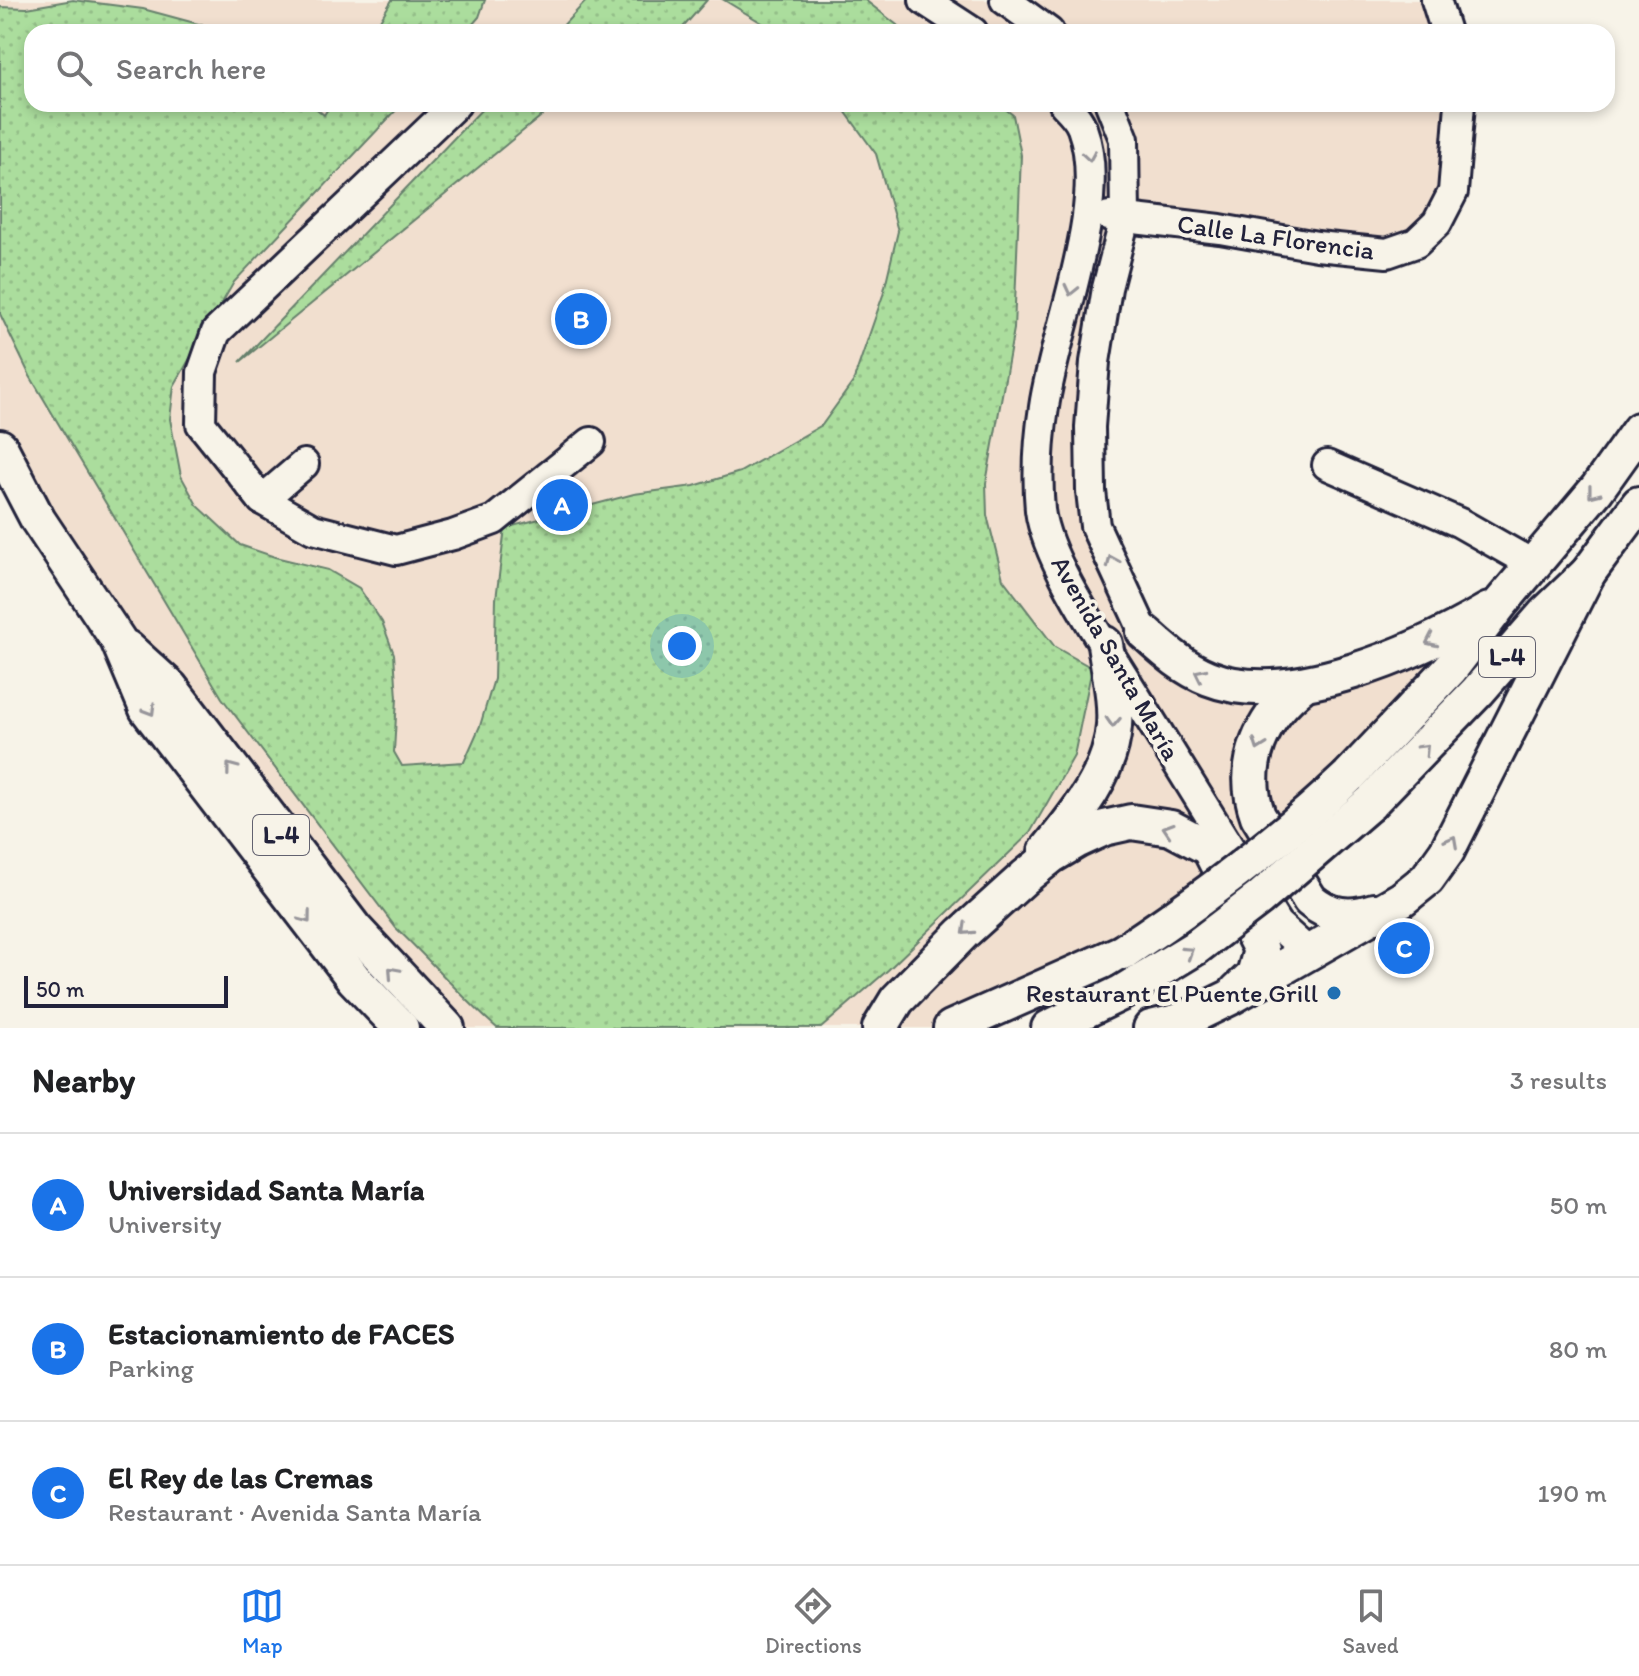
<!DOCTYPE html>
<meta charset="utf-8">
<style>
body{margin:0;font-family:Itim,sans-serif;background:#f6f6f6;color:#202124}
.scale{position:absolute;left:24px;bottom:20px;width:204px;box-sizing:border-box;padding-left:8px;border:4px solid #22223b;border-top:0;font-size:22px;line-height:28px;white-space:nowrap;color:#22223b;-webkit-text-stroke:6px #f7f3e8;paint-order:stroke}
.you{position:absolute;left:682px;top:646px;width:28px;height:28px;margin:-20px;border:6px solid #fff;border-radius:50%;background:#1a73e8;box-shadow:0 0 0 12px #1a73e833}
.badge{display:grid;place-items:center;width:52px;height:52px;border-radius:50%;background:#1a73e8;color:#fff;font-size:26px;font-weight:700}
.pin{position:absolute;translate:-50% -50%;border:4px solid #fff;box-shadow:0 2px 8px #0006}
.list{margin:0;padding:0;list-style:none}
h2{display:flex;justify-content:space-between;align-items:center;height:104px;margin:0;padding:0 32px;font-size:34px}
h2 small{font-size:26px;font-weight:400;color:#757577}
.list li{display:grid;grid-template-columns:52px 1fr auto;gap:24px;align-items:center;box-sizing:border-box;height:144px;padding:0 32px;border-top:2px solid #e0e0e0}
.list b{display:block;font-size:30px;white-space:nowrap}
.list p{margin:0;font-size:26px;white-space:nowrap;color:#757577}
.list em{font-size:26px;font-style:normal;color:#757577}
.icon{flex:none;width:44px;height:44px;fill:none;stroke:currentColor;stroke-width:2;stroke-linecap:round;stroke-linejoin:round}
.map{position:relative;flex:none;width:1639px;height:1028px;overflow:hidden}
.search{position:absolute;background:#fff;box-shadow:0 4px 12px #0003;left:24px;right:24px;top:24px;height:88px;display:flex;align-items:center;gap:20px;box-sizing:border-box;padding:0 28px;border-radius:24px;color:#757577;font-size:30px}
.sheet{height:536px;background:#fff}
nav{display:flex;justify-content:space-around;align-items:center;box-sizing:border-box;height:112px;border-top:2px solid #e0e0e0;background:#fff;font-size:22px;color:#757577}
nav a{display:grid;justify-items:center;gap:4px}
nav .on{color:#1a73e8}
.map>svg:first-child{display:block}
.built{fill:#f1dfcf}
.green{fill:url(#green-dots);stroke:#66806c;stroke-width:2}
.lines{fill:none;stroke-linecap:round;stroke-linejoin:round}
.minor-casing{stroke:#22223b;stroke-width:34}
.major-casing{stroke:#22223b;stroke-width:40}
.minor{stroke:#f7f3e8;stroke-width:28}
.major{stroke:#f7f3e8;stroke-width:34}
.major-bridge-casing{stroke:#22223b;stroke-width:40;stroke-linecap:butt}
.major-bridge{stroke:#f7f3e8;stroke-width:34}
.oneway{stroke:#97959a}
.poi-dot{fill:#1f6fb2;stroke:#f7f3e8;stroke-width:3}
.labels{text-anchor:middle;stroke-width:8;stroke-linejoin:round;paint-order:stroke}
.shield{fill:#f7f3e8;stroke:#62616f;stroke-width:2}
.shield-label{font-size:24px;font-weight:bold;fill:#22223b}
.street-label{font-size:26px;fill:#22223b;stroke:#f7f3e8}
.poi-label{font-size:26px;fill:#22223b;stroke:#f7f3e8;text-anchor:end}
</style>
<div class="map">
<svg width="1639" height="1028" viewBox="0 0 1639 1028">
<defs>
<pattern id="green-dots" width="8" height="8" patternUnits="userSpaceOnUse" patternTransform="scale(2)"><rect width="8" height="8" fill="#abdd9d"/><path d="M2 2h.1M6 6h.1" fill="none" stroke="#93bd88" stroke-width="1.8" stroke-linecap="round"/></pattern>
</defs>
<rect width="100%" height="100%" fill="#f7f3e8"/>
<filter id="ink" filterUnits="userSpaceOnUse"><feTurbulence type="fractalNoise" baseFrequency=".0125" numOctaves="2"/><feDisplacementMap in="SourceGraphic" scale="16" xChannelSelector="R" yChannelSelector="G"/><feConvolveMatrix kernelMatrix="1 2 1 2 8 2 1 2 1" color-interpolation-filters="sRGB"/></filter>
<g filter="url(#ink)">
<polygon class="built" points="0,0 1436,0 1446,32 32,32 32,104 1460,104 1458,152 1416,243 1125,218 1091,491 1144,632 1253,686 1475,619 1242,868 951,1028 447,1028 170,687 0,447"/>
<g class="green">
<path d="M73 0 143 9 228 32H32V104H311L324 115 331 104H402L234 282 174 386 170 419 181 476 197 505 240 545 275 557 328 570 359 588 382 622 394 654 397 698 394 752 402 766 464 762 480 726 494 679 496 599 505 528 634 494 694 486 740 472 822 425 853 382 883 295 898 231 876 154 840 104H999L1013 115 1021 155 1014 329 986 483 987 515 1003 579 1055 647 1092 668 1074 756 1030 833 888 970 821 1028H497C461 997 431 961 396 928L222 698 30 376 0 314V7L27 8Z"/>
<polygon points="392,0 485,0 479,17 466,32 373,32"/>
<polygon points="587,0 707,0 679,32 557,32"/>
<polygon points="724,0 865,0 906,32 777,32"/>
<polygon points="487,104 556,104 240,362 458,134"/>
</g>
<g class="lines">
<g class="minor-casing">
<g id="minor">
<polyline points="924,0 973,32"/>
<polyline points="1005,0 1049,32"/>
<polyline points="1436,0 1446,32"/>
<polyline points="456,104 216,332 202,372 201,424 262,500 313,529 396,550 453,535 494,520 591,442"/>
<path d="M1064 104C1071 111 1079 119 1082 128 1110 203 1055 329 1044 407 1039 439 1037 477 1040 510 1046 559 1100 638 1127 682 1177 763 1227 843 1277 924L1308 952"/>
<polyline points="1110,104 1124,139 1125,218 1107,288 1095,362 1090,427 1091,491 1095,526 1144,632"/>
<polyline points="1109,216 1220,229 1317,246 1387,253 1416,243 1437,223 1453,192 1460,104"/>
<polyline points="1327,465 1460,523 1534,565"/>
<polyline points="262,500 304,464"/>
</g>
</g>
<g class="major-casing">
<g id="major">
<polyline points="0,447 38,520 118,640 147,709 354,979 401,1028"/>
<path d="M1144 632C1164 650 1183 668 1209 678 1289 710 1419 651 1489 610"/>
<polyline points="127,648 170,687 354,928 447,1028"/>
<path d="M1304 684C1262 716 1239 764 1258 816L1310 900C1330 917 1350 919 1374 911"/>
<polyline points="1349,776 1451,668 1500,604 1597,489 1639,430"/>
<polyline points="1369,804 1478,691 1546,613 1588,573 1639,504"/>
<path d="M1046 852C1075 816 1111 774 1114 726 1116 699 1109 671 1105 644"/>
<polyline points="880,1028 897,1000 963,933 1025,877 1051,856 1078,840 1104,828 1131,822 1171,828 1209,848 1261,950 1254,975 1237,991"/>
<polyline points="951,1028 1123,952"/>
<polyline points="1049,1028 1121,993"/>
<polyline points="1151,1028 1184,1020 1231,997 1402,899 1427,879 1447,851 1588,573"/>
</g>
</g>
<use href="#minor" class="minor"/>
<use href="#major" class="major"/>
<g class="major-bridge-casing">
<g id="major-bridge">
<path d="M1123 952C1203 899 1279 842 1349 776"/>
<polyline points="1121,993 1195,948 1259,899 1369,804"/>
</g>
</g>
<use href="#major-bridge" class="major-bridge"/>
</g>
<defs><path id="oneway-chevron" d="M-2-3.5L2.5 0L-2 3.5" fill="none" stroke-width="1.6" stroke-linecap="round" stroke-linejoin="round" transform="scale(2)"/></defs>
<g class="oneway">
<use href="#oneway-chevron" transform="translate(1089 156) rotate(81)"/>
<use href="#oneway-chevron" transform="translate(1071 290) rotate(103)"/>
<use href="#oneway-chevron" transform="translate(1593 493) rotate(128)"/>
<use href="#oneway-chevron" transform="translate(1112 561) rotate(-114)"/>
<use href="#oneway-chevron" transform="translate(1431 641) rotate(155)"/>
<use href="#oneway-chevron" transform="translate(1200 674) rotate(-154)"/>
<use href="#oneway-chevron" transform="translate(150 710) rotate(59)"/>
<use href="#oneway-chevron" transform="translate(1113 722) rotate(93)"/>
<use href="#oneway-chevron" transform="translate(1259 745) rotate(110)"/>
<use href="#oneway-chevron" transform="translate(1424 749) rotate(-46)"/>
<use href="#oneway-chevron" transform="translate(231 768) rotate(-127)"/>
<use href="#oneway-chevron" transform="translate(1168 829) rotate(-162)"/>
<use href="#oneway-chevron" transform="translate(1452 841) rotate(-62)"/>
<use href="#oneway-chevron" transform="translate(306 918) rotate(53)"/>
<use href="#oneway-chevron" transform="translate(967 930) rotate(137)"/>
<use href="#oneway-chevron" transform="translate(1188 952) rotate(-33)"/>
<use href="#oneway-chevron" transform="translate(393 972) rotate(-132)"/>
</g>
</g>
<circle class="poi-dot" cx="1334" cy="993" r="8"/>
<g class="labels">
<g class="shield">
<rect x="1479" y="637" width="56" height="40" rx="6"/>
<rect x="253" y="815" width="56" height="40" rx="6"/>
</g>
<g class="shield-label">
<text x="1507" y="665">L-4</text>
<text x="281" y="843">L-4</text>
</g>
<g class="street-label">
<text transform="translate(1276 237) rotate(8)" y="9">Calle La Florencia</text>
<text transform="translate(1116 658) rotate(60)" y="9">Avenida Santa María</text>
</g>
<g class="poi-label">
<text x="1318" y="1002">Restaurant El Puente Grill</text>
</g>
</g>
</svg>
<div class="scale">50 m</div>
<div class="you"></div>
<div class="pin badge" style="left:562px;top:505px">A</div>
<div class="pin badge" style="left:581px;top:319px">B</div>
<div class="pin badge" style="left:1404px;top:948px">C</div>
<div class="search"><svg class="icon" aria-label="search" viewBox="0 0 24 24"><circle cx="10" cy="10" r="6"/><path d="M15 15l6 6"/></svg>Search here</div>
</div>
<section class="sheet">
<h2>Nearby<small>3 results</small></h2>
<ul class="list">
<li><span class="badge">A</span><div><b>Universidad Santa María</b><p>University</p></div><em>50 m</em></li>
<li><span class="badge">B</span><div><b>Estacionamiento de FACES</b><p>Parking</p></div><em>80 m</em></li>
<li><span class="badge">C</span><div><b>El Rey de las Cremas</b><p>Restaurant · Avenida Santa María</p></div><em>190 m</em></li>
</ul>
</section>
<nav>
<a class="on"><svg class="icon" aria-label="map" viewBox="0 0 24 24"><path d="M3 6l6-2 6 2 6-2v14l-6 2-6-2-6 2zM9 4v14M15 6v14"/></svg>Map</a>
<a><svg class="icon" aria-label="directions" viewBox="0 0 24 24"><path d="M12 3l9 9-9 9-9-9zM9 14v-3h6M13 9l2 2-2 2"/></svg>Directions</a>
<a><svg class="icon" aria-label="saved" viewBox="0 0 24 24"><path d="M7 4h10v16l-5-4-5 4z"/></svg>Saved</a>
</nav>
